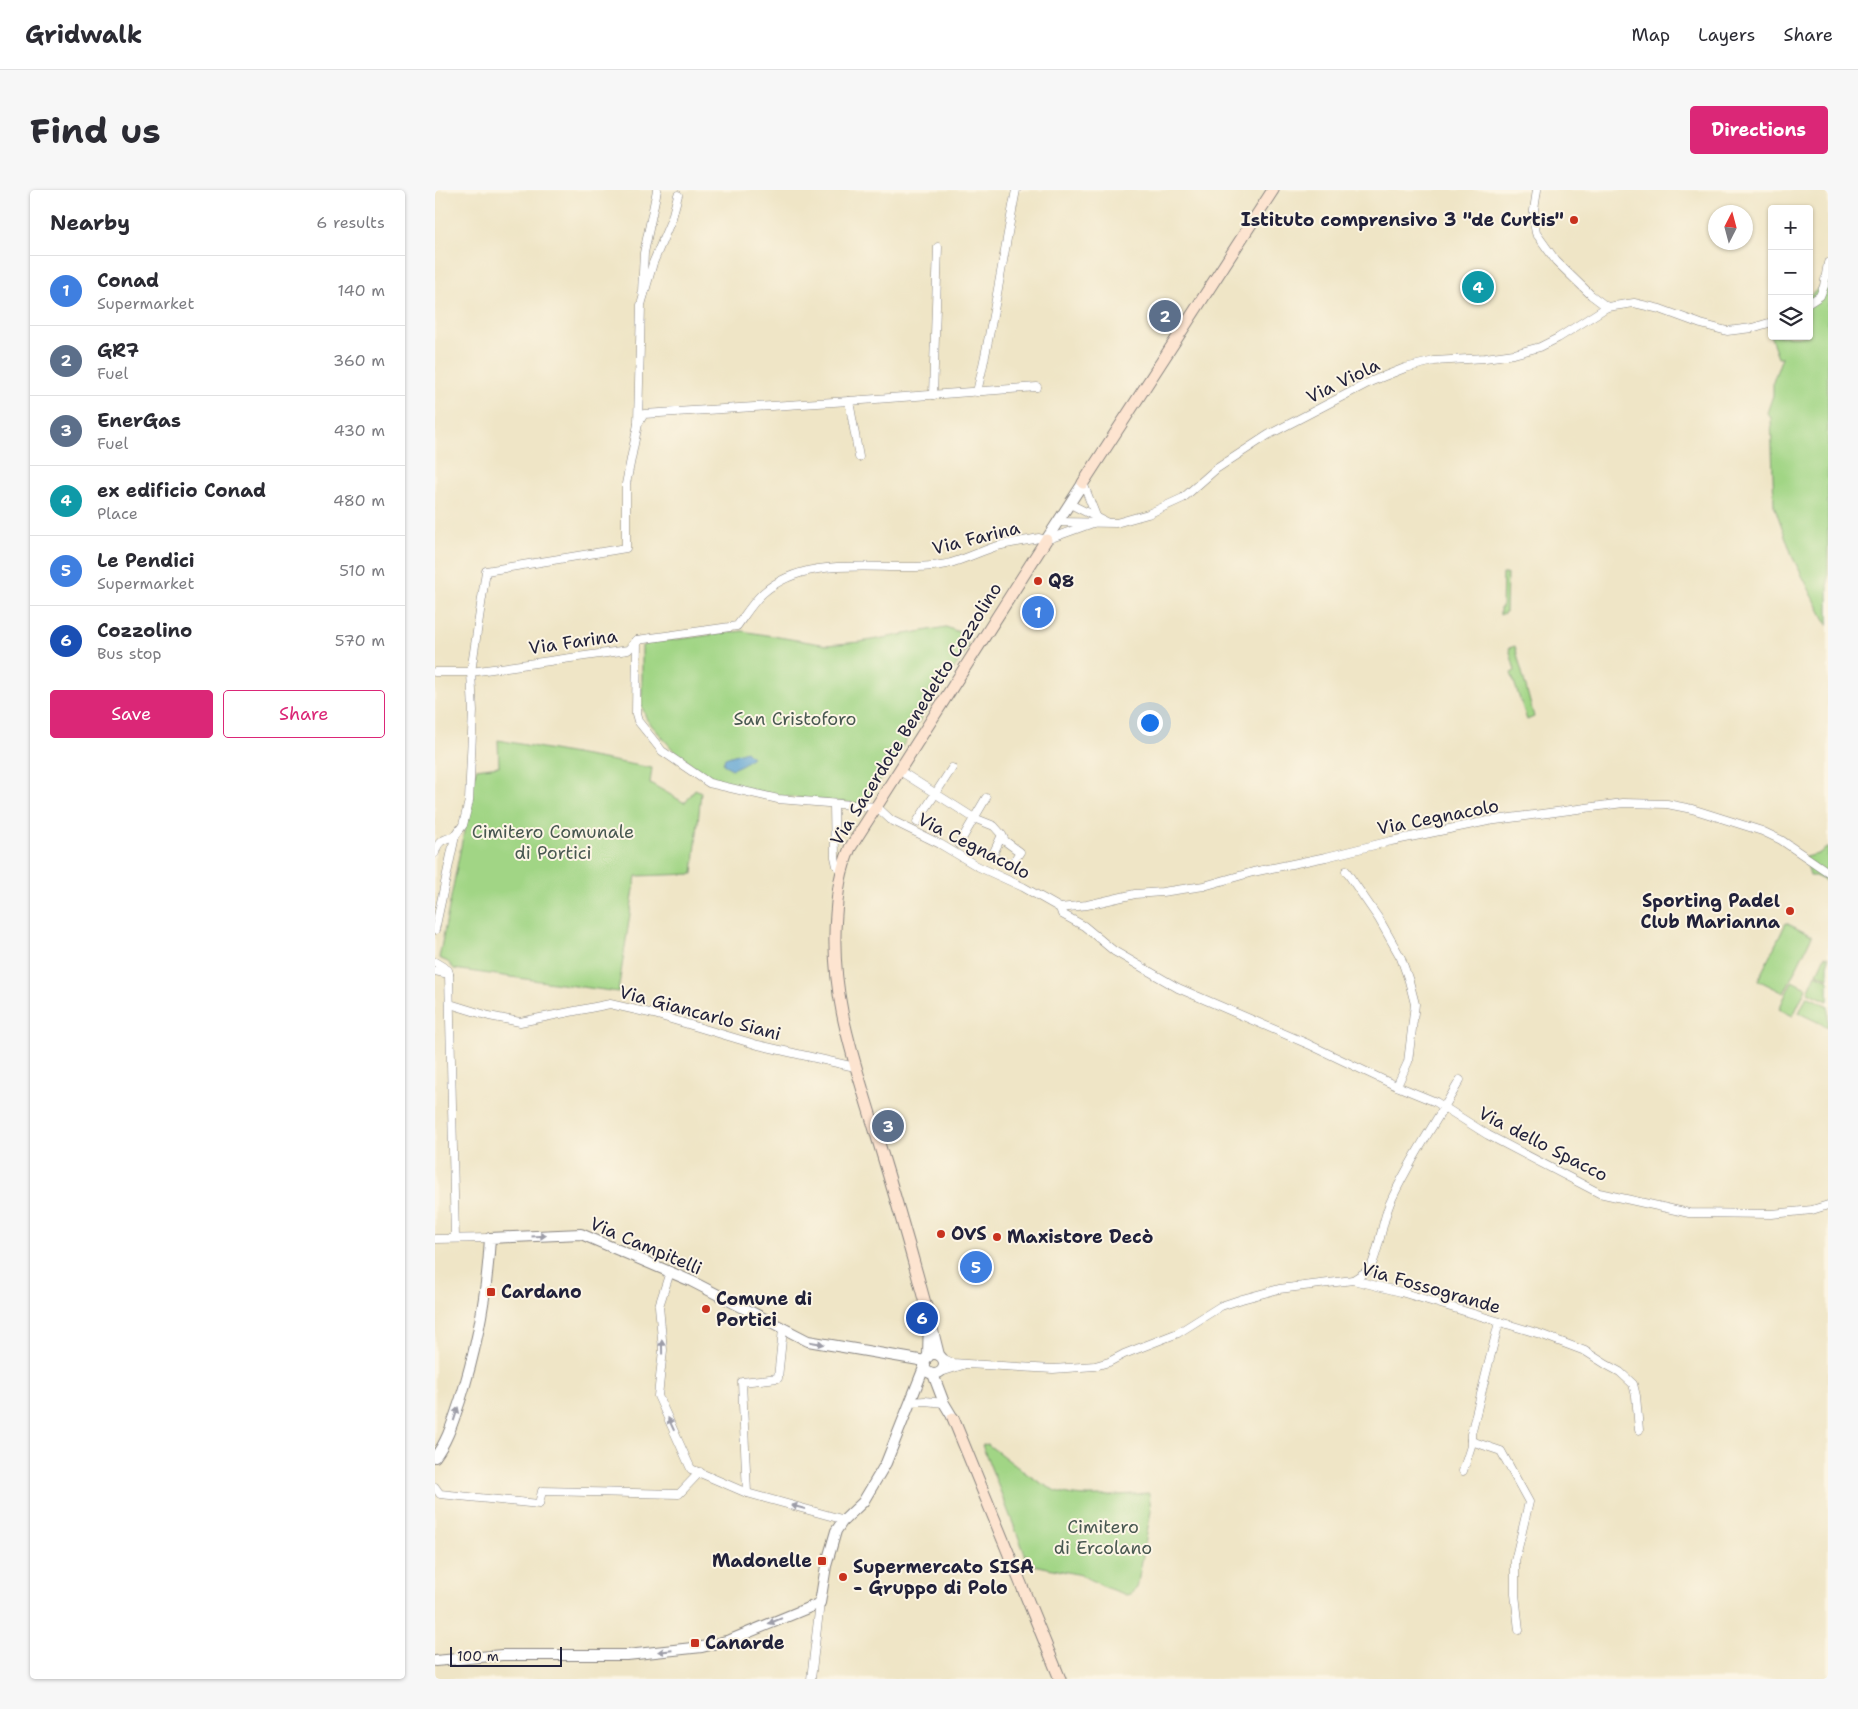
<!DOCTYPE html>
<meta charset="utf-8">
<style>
body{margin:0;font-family:"Shantell Sans",sans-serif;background:#f7f7f7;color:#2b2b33}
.controls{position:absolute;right:15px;top:15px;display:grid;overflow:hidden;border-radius:5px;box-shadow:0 1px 4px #0004}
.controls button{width:45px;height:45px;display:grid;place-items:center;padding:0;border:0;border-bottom:1px solid #e1e1e2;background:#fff;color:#2b2b33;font:25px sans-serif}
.compass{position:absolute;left:1273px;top:15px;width:45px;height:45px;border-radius:50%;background:#fff;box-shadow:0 1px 4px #0004;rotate:6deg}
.scale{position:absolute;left:15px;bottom:12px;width:112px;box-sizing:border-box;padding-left:5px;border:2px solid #22223b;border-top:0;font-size:14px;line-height:18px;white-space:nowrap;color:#22223b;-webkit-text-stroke:4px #fcf5e5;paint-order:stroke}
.you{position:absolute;left:714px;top:532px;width:18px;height:18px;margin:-12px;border:4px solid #fff;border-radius:50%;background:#1a73e8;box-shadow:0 0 0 8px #1a73e833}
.badge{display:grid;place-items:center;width:32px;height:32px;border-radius:50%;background:#db2777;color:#fff;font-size:16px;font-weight:700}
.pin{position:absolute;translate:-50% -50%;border:2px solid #fff;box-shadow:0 1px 5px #0006}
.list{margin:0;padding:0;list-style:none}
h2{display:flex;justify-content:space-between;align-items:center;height:65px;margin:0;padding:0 20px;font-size:21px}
h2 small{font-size:16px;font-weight:400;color:#7c7c81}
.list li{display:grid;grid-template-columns:32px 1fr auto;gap:15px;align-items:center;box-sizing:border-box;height:70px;padding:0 20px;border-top:1px solid #e1e1e2}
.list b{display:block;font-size:19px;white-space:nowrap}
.list p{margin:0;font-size:16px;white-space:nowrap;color:#7c7c81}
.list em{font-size:16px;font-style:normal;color:#7c7c81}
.actions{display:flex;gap:10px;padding:15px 20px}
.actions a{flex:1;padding:11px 0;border:1px solid #db2777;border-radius:5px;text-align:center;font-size:18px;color:#db2777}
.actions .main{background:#db2777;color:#fff}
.icon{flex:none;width:28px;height:28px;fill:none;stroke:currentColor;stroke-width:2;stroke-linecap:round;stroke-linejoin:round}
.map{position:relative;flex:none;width:1393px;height:1489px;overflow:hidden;border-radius:5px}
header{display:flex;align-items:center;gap:30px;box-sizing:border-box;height:70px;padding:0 25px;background:#fff;border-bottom:1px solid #e1e1e2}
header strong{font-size:24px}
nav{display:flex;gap:28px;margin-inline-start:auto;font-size:18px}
.intro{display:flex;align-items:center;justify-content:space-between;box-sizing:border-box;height:120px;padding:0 30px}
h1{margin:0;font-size:35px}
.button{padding:12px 22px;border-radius:5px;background:#db2777;color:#fff;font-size:18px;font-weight:700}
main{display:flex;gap:30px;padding:0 30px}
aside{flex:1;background:#fff;border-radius:5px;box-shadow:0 1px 4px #0004}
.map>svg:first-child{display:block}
.green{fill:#a1d585;stroke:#627c60}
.water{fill:#5ca2d2;stroke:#3f6286}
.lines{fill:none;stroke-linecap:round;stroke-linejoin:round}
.minor-casing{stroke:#888480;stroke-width:9}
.tertiary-casing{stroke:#888480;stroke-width:12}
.secondary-casing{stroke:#888480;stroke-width:13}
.minor{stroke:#fff;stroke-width:8}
.tertiary{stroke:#fff;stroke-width:10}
.secondary{stroke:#fde4d0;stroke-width:11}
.oneway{fill:#9c9ca7}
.poi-dot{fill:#c8321e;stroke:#fcf5e5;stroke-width:2}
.labels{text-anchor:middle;stroke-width:4;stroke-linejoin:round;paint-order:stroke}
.poi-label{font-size:18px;font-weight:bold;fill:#22223b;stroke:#fcf5e5;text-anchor:start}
.street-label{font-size:18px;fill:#22223b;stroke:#fcf5e5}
.park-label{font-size:18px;fill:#485851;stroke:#fcf5e5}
</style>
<header>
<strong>Gridwalk</strong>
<nav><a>Map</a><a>Layers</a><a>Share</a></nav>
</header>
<div class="intro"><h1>Find us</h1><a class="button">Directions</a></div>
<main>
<aside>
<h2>Nearby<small>6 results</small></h2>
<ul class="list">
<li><span class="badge" style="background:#3f7fe0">1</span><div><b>Conad</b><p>Supermarket</p></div><em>140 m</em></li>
<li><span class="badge" style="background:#5c6f8a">2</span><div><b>GR7</b><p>Fuel</p></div><em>360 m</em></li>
<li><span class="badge" style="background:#5c6f8a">3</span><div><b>EnerGas</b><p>Fuel</p></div><em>430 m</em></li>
<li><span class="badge" style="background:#0f9aa8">4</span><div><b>ex edificio Conad</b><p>Place</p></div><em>480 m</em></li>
<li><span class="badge" style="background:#3f7fe0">5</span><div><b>Le Pendici</b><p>Supermarket</p></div><em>510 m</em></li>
<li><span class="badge" style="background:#1a4fb4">6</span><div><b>Cozzolino</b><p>Bus stop</p></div><em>570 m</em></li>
</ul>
<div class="actions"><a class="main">Save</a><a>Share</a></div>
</aside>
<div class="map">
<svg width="1393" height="1489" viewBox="0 0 1393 1489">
<rect width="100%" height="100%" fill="#fcf5e5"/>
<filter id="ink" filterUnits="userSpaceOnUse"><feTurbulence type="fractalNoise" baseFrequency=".02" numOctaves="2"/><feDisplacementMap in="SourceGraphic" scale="10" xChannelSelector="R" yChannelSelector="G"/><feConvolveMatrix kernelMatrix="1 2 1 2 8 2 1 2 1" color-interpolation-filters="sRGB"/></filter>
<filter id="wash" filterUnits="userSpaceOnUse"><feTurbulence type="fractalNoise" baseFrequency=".0096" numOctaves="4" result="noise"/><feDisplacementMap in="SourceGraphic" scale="20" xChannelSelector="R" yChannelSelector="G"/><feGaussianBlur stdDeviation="1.12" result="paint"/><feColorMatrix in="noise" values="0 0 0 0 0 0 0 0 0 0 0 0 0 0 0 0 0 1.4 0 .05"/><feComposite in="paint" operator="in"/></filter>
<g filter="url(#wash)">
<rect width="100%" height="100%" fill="#efe5c6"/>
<g class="green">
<polygon points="1393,77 1393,436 1358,368 1339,315 1336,228 1332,223 1338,205 1338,192 1347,167 1343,167 1333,139 1337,127 1337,146 1374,146 1374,107 1385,97"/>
<polygon points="1068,384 1072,384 1071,422 1065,425 1065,418 1067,418"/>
<polygon points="511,437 524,442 534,456 429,614 344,606 285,592 263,580 241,563 212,530 207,517 207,456 213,453 307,441 392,455 425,452"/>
<polygon points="1080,456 1099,527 1092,530 1076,483 1080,481 1074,458"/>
<polygon points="63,550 217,578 215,593 248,612 251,612 260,599 266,602 258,684 201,686 183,802 19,779 13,772 4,768 40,585 41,579 64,576"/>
<polygon points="1393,657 1393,692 1380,686 1375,686 1370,667 1383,664"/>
<polygon points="1351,733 1377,746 1349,803 1323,790"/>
<polygon points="1390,766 1393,767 1393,788 1382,783"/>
<polygon points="1381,784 1393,790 1393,811 1373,802"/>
<polygon points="1357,791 1371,798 1358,826 1344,819"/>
<polygon points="1372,806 1393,816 1393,837 1364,823"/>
<path d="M552 1254C573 1269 595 1289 619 1300 645 1311 686 1304 714 1303L716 1321 702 1398 695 1404 691 1405 672 1398 646 1385 594 1374 547 1255Z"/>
</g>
<polygon class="water" points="311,561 317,567 308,574 297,579 288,574 290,568"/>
</g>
<g filter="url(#ink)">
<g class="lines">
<g class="minor-casing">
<g id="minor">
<polyline points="1102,0 1098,27 1101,43 1121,71 1156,105 1172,117"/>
<polyline points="207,102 209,63 222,0"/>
<polyline points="1374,113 1385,106 1389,96 1393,73"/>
<path d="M602 197 414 211 209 224 203 234 191 294V358L51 381 36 482 193 460 202 450 302 436C310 425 318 412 328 403 376 360 454 385 512 374 528 370 544 362 559 357 573 353 589 351 604 348L611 350 658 333"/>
<path d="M542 202C558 135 568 67 581 0"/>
<polyline points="498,205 503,57"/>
<polyline points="414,211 424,267"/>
<polyline points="203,232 206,115 218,73 237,28 243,5"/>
<polyline points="648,293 661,326"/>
<polyline points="635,314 671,332"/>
<polyline points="624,332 681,333 713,324 748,308 781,279 833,245 937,191 970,178 999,171 1050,168 1079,164 1105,157 1123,148 1172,117 1199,113 1225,119 1266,134 1292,141 1317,138 1337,132"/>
<polyline points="202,450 201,524 203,531 227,561 274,593 343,609 442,617 456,630 505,654 542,676 588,697 625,718 627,724 649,736 679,761 743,798 873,854 957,894 1001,912 1053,945 1164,1003 1254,1023 1337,1024 1377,1020 1393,1015"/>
<polyline points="0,482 36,482 38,521 34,611 28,635 20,646 0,740"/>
<polyline points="465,581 539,628 559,636 567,645 557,666 576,675 585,662 570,651 567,645"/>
<polyline points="399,615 400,667 402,676 406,679"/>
<polyline points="482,632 517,578"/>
<polyline points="524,654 551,608"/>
<path d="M0 663C3 650 8 650 20 646"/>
<polyline points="911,681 944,729 966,768 974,791 980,814 973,872 962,896"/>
<polyline points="625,718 652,715 700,704 727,702 769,696 818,682 891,667 956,651 1053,631 1188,613 1232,614 1257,619 1327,641 1346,650 1393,682"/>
<polyline points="0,772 13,780 14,784 20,1048"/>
<polyline points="0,781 14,784"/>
<polyline points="15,814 54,826 85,832 175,814 219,824 323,855 420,877"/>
<polyline points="0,1049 55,1048"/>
<polyline points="235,1082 224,1116 228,1160 223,1206 256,1279 312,1303 410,1330"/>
<path d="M918 1090 935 1079C945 1058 946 1035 955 1013 974 970 1002 931 1025 890"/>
<polyline points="1064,1132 1036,1244 1036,1250 1039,1252 1066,1261 1094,1312 1080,1371 1080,1404 1084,1440"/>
<polyline points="507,1168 518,1173 532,1174 618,1179 660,1176 674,1172 689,1164 743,1143 786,1116 807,1109 844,1099 918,1090 966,1102 1105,1144 1150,1161 1172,1175 1185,1182 1198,1194 1201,1206 1204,1240"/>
<polyline points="506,1182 528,1175"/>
<polyline points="475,1212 490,1211 509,1213"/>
<polyline points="1028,1281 1036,1256 1036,1250"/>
<polyline points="0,1297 5,1304 104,1314 107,1301 244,1304 265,1282"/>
<polyline points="312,1303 307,1192 343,1188 348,1139"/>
<polyline points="376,1489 385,1413"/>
</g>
</g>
<g class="tertiary-casing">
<g id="tertiary">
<polyline points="611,350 648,293"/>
<polyline points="497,1137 504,1165"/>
<circle cx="499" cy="1174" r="10"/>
<polyline points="493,1167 494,1128"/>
<polyline points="498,1184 509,1213 518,1228"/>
<path d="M0 1267C13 1250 18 1231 25 1211 42 1158 52 1103 55 1048L146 1044 256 1091 373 1151 490 1171"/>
<polyline points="0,1471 67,1465 192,1465 267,1457 295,1450 385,1413 391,1376 401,1341 407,1332 428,1312 451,1273 490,1175"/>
</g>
</g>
<g class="secondary-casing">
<g id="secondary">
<polyline points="648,293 838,0"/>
<path d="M494 1128C478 1068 461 1009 443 950 420 873 394 806 401 724 403 698 405 682 415 658L611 350"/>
<polyline points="518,1228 625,1489"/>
</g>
</g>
<use href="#minor" class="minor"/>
<use href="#tertiary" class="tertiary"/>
<use href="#secondary" class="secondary"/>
</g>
<defs><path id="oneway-solid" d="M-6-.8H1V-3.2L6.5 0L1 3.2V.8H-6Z" transform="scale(1.25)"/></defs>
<g class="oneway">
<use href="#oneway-solid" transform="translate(104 1046) rotate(-3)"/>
<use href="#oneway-solid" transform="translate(382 1153) rotate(9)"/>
<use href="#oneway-solid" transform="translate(227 1157) rotate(-91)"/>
<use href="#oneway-solid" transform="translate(21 1224) rotate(-72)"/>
<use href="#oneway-solid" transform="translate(236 1234) rotate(-115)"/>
<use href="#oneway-solid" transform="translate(363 1317) rotate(-165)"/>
<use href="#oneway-solid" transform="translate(340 1431) rotate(158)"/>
<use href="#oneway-solid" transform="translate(230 1461) rotate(174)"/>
</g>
</g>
<g class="poi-dot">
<circle cx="1139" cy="30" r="5"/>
<circle cx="603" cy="391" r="5"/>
<circle cx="1355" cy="721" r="5"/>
<circle cx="506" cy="1044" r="5"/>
<circle cx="562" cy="1047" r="5"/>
<rect x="51" y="1097" width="10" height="10" rx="2.5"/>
<circle cx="271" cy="1119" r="5"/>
<rect x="382" y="1366" width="10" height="10" rx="2.5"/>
<circle cx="408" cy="1387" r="5"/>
<rect x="255" y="1448" width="10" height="10" rx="2.5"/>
</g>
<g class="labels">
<g class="poi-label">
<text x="1129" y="36" text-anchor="end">Istituto comprensivo 3 "de Curtis"</text>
<text x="613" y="397">Q8</text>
<text x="1345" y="717" text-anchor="end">Sporting Padel<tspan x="1345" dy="21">Club Marianna</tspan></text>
<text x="516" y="1050">OVS</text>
<text x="572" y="1053">Maxistore Decò</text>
<text x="66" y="1108">Cardano</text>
<text x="281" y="1115">Comune di<tspan x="281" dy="21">Portici</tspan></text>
<text x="377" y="1377" text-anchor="end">Madonelle</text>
<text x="418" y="1383">Supermercato SISA<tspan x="418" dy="21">- Gruppo di Polo</tspan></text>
<text x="270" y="1459">Canarde</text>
</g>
<g class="street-label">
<text transform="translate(908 191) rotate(-26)" y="6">Via Viola</text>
<text transform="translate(541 348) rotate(-14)" y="6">Via Farina</text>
<text transform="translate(138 452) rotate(-8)" y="6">Via Farina</text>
<text transform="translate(481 524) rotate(-58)" y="6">Via Sacerdote Benedetto Cozzolino</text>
<text transform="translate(1003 627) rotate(-11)" y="6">Via Cegnacolo</text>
<text transform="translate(539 656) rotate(27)" y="6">Via Cegnacolo</text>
<text transform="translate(265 823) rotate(15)" y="6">Via Giancarlo Siani</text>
<text transform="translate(1108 954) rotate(27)" y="6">Via dello Spacco</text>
<text transform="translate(211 1056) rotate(23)" y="6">Via Campitelli</text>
<text transform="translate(996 1098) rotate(16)" y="6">Via Fossogrande</text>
</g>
<g class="park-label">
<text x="360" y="535">San Cristoforo</text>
<text x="118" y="648">Cimitero Comunale<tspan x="118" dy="21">di Portici</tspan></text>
<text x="668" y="1343">Cimitero<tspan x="668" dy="21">di Ercolano</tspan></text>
</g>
</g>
</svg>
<div class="controls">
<button>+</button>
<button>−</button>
<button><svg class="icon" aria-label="layers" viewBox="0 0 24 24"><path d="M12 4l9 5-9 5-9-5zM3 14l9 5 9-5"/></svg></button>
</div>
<svg class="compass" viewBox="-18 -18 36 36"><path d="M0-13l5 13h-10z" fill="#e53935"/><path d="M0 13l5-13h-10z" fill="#7c7c81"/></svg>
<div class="scale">100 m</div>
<div class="you"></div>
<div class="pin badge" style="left:603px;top:422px;background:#3f7fe0">1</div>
<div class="pin badge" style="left:730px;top:126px;background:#5c6f8a">2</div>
<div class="pin badge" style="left:453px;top:936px;background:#5c6f8a">3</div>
<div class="pin badge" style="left:1043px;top:97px;background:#0f9aa8">4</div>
<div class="pin badge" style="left:541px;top:1077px;background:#3f7fe0">5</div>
<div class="pin badge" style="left:487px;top:1128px;background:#1a4fb4">6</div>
</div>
</main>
